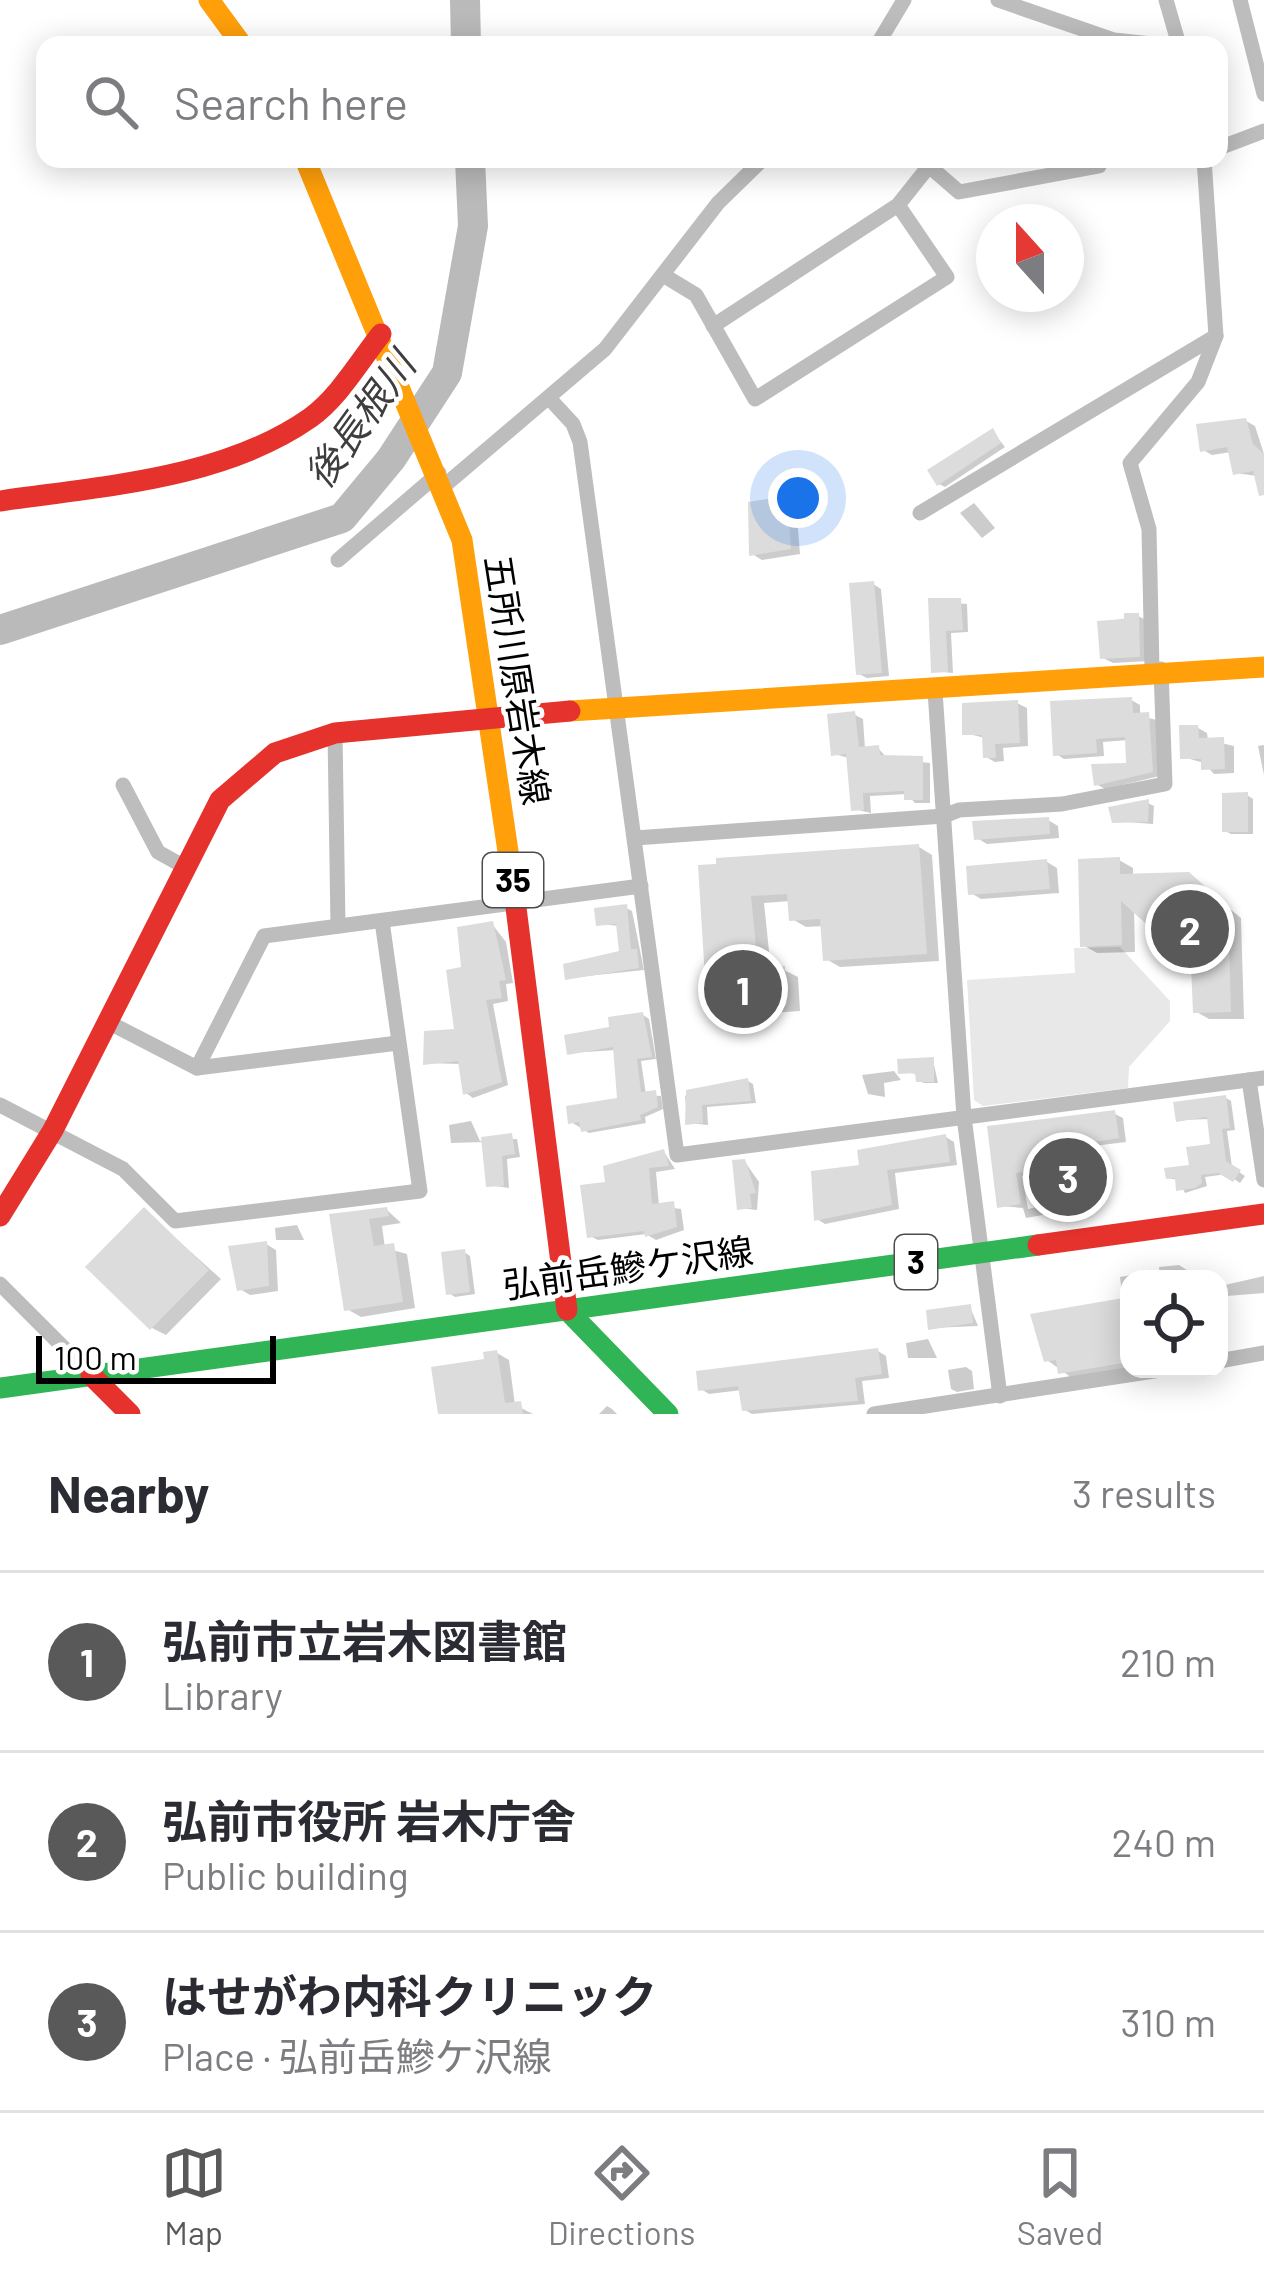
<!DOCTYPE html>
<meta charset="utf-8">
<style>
body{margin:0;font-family:Barlow,"Noto Sans JP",sans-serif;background:#f7f7f7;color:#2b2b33}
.controls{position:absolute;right:36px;bottom:36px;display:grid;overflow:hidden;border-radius:24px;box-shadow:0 6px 30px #0003}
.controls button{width:108px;height:108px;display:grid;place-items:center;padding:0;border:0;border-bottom:3px solid #e1e1e2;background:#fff;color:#2b2b33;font:60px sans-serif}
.compass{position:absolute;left:976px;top:204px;width:108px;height:108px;border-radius:50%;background:#fff;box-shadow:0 6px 30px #0003;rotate:339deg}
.scale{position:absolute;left:36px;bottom:30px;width:240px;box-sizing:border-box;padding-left:12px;border:6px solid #000;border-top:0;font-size:33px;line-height:42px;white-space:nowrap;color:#000;-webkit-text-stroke:9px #fff;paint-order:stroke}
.you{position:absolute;left:798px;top:498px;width:42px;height:42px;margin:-30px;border:9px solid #fff;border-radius:50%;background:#1a73e8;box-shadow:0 0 0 18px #1a73e833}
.badge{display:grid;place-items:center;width:78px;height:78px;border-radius:50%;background:#595959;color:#fff;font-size:39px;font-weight:700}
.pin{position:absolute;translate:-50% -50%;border:6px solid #fff;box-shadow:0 3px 12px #0006}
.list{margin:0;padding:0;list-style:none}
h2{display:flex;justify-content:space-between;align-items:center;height:156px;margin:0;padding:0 48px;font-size:51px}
h2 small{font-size:39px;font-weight:400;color:#7c7c81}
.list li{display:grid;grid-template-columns:78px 1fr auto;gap:36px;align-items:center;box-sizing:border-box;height:180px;padding:0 48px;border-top:3px solid #e1e1e2}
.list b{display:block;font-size:45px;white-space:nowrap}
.list p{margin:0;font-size:39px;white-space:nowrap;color:#7c7c81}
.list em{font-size:39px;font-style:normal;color:#7c7c81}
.icon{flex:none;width:66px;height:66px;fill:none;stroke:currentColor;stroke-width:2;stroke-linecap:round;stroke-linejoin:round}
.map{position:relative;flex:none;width:1264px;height:1414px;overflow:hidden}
.search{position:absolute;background:#fff;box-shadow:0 6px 30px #0003;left:36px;right:36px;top:36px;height:132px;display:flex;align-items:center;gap:30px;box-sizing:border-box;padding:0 42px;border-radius:24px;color:#7c7c81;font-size:45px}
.sheet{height:696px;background:#fff}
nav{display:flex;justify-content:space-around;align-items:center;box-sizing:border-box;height:168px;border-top:3px solid #e1e1e2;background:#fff;font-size:33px;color:#7c7c81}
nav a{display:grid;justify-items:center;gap:6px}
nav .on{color:#595959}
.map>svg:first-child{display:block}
.green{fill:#e8e8e8}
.shadow{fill:#0003}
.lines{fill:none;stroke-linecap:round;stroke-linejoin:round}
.river{stroke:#bababa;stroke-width:30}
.building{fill:#dcdcdc}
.street{stroke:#bdbdbd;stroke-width:15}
.fast{stroke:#30b455;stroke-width:21}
.slow{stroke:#ff9f0a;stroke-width:21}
.jam{stroke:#e5322d;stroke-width:21}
.labels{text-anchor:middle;stroke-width:9;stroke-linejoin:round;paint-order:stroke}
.shield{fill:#fff;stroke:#4c4c4c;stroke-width:3}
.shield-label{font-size:33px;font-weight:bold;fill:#000}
.street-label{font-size:36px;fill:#000;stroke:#fff}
.water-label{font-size:39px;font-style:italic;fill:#3e3e3e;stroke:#fff}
</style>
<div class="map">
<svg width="1264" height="1414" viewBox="0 0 1264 1414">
<rect width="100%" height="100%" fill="#fff"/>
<polygon class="green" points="1120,947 1170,1001 1170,1021 1129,1067 1128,1088 983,1106 974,1100 967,980 1075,973 1074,948"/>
<g class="shadow">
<polygon points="1246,421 1255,426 1264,454 1264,486 1257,476 1236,473 1231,452 1212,455 1203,450"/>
<polygon points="993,432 1005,447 945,487 939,484"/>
<polygon points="786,499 796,504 800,554 762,560 752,554"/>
<polygon points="974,503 995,528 982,538 960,513"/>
<polygon points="873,584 881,589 889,676 867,678 859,674"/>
<polygon points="931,601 967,604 968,632 951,633 953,673 934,671"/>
<polygon points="1138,616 1148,621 1149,661 1113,663 1103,658 1101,623"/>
<polygon points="1131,700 1140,705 1140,716 1157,720 1160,776 1105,789 1096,784 1130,766 1128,740 1103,742 1104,756 1064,759 1056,754"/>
<polygon points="1017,703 1027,708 1028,746 1003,748 1004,761 995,762 986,757 985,738 965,733"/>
<polygon points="855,715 863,719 865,749 878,748 887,758 930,763 930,803 915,803 907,794 870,796 871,813 854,809 849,758 834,754"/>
<polygon points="1198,728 1207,733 1208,740 1234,746 1234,773 1214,774 1204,763 1183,757"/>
<polygon points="1264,745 1264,775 1258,746"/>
<polygon points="1247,795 1253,799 1253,834 1231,834 1225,831"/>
<polygon points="1148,803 1154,806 1153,824 1114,821"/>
<polygon points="1048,820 1058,826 1059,838 987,844 977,838"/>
<polygon points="919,847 932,855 939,961 840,967 826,959 824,926 806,927 792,919 791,901 764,903 771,970 784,970 798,977 800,1011 724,1016 710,1008 701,868"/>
<polygon points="1119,860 1133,868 1133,877 1188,875 1241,918 1244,1019 1209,1019 1195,1011 1194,964 1134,909 1135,952 1097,953 1083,945"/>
<polygon points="1047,862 1057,868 1059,893 981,899 971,893"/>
<polygon points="626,908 632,911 644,970 568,978 622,953 620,926 599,924"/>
<polygon points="492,924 506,942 513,983 506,984 508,1001 493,1004 508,1085 473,1098 466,1093 461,1064 426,1063 458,1031"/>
<polygon points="643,1015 649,1019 656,1059 641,1061 646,1095 661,1096 663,1109 645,1117 646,1123 589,1133 571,1122 622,1098 616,1050 570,1053"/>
<polygon points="933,1060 938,1083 923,1083 918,1074 901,1072"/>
<polygon points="894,1071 901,1080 884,1083 885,1097 868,1094 862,1075"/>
<polygon points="748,1081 753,1084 756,1103 707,1107 708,1125 688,1123 685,1096"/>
<polygon points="1226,1098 1231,1101 1235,1130 1227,1131 1232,1167 1245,1176 1240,1183 1227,1174 1205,1177 1207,1186 1185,1193 1178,1180 1168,1178 1193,1167 1214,1146 1210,1119 1179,1120"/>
<polygon points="1115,1114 1123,1118 1126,1142 1094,1146 1097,1185 1060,1199 1052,1194 1048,1172 1022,1176 1028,1209 1051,1204 1054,1213 1026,1218 1023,1208 1000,1206 991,1129"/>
<polygon points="471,1121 480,1141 517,1139 520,1157 507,1159 509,1188 488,1185 484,1142 451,1143 449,1125"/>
<polygon points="946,1137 954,1142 957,1165 895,1173 899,1209 825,1224 817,1219 862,1167"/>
<polygon points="664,1152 675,1169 656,1172 659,1206 681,1209 684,1230 656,1240 646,1234 598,1240 590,1236 608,1184"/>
<polygon points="745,1162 759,1182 757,1210 740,1208"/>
<polygon points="144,1210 221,1279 166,1335 152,1328"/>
<polygon points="387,1210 401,1223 382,1226 385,1248 407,1254 415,1308 361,1317 347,1309 332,1217"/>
<polygon points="297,1225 304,1240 276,1240 275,1228"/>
<polygon points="266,1244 276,1250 278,1291 250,1295 240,1289"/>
<polygon points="464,1252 470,1256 475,1294 455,1297 449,1293"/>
<polygon points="1179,1265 1190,1272 1191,1279 1160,1279 1159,1267"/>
<polygon points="1131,1275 1138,1279 1129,1279 1129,1369 1072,1378 1047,1360 1123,1301 1120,1277"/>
<polygon points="1264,1276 1264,1293 1227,1296 1225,1285"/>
<polygon points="970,1307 978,1326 931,1328"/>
<polygon points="928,1339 937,1358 908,1358 906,1343"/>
<polygon points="878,1351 886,1356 889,1378 862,1381 865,1404 752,1414 745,1410 742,1390 709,1394 701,1389"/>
<polygon points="497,1353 509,1360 515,1405 533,1414 441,1414 435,1369 488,1362"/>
<polygon points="966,1367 972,1371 974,1389 957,1392 951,1389 948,1370"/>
<polygon points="607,1406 612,1409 617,1414 599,1414"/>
</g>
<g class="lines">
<g class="river">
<polyline points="465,0 466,45"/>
<polyline points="0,630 342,518 391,459 447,373 473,226 470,159"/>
</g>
</g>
<g class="building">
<polygon points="1246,418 1253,444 1264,454 1264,495 1259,496 1253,471 1233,475 1227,447 1200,452 1196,424"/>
<polygon points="993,428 1001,443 937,486 927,470"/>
<polygon points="787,496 791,549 749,556 748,502"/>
<polygon points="874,581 882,673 856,675 849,583"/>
<polygon points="928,598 961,598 963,630 946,631 948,672 931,673"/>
<polygon points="1124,613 1139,613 1140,657 1100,659 1097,621 1124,619"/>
<polygon points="1132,697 1133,713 1149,712 1153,772 1094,786 1091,764 1126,763 1125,737 1096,739 1097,753 1053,756 1050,701"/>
<polygon points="1018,700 1020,743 995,744 996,758 983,758 982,735 962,735 962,703"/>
<polygon points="855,711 859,747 879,745 880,755 923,756 923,800 904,800 904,791 863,793 864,810 851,811 846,754 831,756 827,714"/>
<polygon points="1179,725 1198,725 1199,738 1224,737 1225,769 1201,770 1201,759 1180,759"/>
<polygon points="1248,792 1248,832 1222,832 1222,793"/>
<polygon points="1149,799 1148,822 1112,823 1108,807"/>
<polygon points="1049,817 1050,834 974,840 972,821"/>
<polygon points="919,844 927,954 823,961 820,919 789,921 787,894 751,896 758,968 785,966 787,1005 707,1010 698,865 716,864 716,858"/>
<polygon points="1120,857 1120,874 1189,872 1228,907 1231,1012 1193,1013 1191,965 1121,901 1122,945 1080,947 1078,859"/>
<polygon points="1047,859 1050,889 968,895 966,866"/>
<polygon points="627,904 631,949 637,949 639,968 565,980 563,964 619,951 616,924 596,926 594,908"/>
<polygon points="493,921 506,980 499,981 502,998 486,1000 502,1082 463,1095 458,1061 423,1065 424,1031 454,1029 446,970 461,967 457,927"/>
<polygon points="643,1012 652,1057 637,1059 641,1092 656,1090 658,1107 640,1115 641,1120 581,1132 579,1122 568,1124 566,1106 617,1098 613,1047 567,1055 564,1035 609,1027 608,1017"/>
<polygon points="934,1057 934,1082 916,1082 915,1073 898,1074 897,1059"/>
<polygon points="748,1078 751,1101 702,1105 703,1123 685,1125 686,1090"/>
<polygon points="1226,1095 1230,1128 1222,1129 1226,1161 1241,1170 1233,1182 1218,1173 1201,1175 1202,1183 1195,1188 1176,1191 1175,1178 1166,1179 1164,1168 1189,1165 1186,1147 1210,1144 1207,1117 1176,1122 1173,1102"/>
<polygon points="1115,1110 1119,1138 1087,1143 1091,1182 1049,1196 1044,1168 1016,1173 1021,1204 997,1208 987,1126"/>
<polygon points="512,1133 515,1154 502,1156 504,1186 486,1187 481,1137"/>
<polygon points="946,1134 950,1162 887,1170 892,1205 814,1221 811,1171 859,1165 857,1150"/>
<polygon points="664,1149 669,1166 649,1168 652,1204 674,1201 677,1227 645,1237 644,1231 587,1238 580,1185 605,1182 603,1166"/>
<polygon points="745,1159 756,1193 750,1194 752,1208 737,1210 732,1160"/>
<polygon points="144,1207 209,1270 150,1330 85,1267"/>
<polygon points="387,1207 389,1216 369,1219 374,1246 394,1243 403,1302 344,1311 329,1214"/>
<polygon points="267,1241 269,1286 237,1291 228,1246"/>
<polygon points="465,1249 470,1292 446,1295 441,1252"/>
<polygon points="1129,1297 1129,1362 1058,1374 1056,1360 1044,1362 1030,1314"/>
<polygon points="971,1304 973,1323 928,1330 926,1310"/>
<polygon points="878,1348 882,1374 855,1378 858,1401 742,1411 738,1386 698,1391 696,1371"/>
<polygon points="497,1350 505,1403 521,1401 523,1414 438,1414 431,1367 484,1359 483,1352"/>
</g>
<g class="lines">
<g class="street">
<polyline points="998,0 1114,40 1161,45"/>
<polyline points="1166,0 1179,45"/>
<polyline points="1240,0 1264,94"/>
<polyline points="877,45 904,0"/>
<polyline points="1219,148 1264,131"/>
<polyline points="921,159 959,192 1099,166 1102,159"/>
<polyline points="663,275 696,295 755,399 947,277 898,205"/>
<polyline points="713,326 898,205 929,166"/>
<polyline points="549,398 573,424 580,442 677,1155 1264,1078"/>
<polyline points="444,486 605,349 718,203 763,159"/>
<polyline points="920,513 1216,336"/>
<polyline points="338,560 439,473"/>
<polyline points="1152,670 1149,529 1130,463 1198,382 1216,336 1204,159"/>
<polyline points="935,691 964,1117 1000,1396"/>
<polyline points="335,733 338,926"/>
<polyline points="123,785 158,852 183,866"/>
<polyline points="635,838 944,816 959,810 1062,804 1165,784 1161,669"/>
<polyline points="106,1021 197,1068 398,1043"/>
<polyline points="197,1068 264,936 641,886"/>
<polyline points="1249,1080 1264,1180"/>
<polyline points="0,1105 123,1169 175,1221 420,1191 382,921"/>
<polyline points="0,1284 91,1375"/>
<polyline points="1219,1361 1264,1353"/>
<polyline points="874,1414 1167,1369"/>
</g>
<g class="fast">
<polyline points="567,1310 668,1414"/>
<polyline points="0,1388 1038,1245"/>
</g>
<g class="slow">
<polyline points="209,0 242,45"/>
<polyline points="305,159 462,540 514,892"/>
<polyline points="570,711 1264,667"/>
</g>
<g class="jam">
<path d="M0 501C102 486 223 479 310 418 339 397 359 362 381 334"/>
<polyline points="514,892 567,1310"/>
<polyline points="0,1216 53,1130 220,800 275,753 335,733 570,711"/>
<polyline points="1038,1245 1264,1214"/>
<polyline points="91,1375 130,1414"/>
</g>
</g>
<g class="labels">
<g class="shield">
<rect x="483" y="853" width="60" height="54" rx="9"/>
<rect x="895" y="1235" width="42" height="54" rx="9"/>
</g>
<g class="shield-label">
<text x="513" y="892">35</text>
<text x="916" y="1274">3</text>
</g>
<g class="street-label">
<text transform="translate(517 680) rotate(81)" y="13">五所川原岩木線</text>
<text transform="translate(628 1268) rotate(-8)" y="13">弘前岳鰺ケ沢線</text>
</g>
<g class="water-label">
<text transform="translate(360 420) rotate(-54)" y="14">後長根川</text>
</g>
</g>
</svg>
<div class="controls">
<button><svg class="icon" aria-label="locate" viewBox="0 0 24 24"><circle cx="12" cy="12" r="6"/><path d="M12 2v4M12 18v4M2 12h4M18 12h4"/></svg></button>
</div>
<svg class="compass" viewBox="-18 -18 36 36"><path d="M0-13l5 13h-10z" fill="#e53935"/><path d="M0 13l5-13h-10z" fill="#7c7c81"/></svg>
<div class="scale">100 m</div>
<div class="you"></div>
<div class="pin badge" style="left:743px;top:989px">1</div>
<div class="pin badge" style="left:1190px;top:929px">2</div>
<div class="pin badge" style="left:1068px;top:1177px">3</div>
<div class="search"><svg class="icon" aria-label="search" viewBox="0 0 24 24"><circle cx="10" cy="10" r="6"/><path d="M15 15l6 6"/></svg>Search here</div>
</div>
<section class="sheet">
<h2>Nearby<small>3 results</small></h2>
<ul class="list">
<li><span class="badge">1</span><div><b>弘前市立岩木図書館</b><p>Library</p></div><em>210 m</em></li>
<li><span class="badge">2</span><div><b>弘前市役所 岩木庁舎</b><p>Public building</p></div><em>240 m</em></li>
<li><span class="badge">3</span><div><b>はせがわ内科クリニック</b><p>Place · 弘前岳鰺ケ沢線</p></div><em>310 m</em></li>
</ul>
</section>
<nav>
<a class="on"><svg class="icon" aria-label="map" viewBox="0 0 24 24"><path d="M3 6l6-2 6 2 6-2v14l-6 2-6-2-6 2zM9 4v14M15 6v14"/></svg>Map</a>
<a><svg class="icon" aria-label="directions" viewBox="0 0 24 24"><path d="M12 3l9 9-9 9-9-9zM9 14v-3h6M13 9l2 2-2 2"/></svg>Directions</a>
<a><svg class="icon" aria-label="saved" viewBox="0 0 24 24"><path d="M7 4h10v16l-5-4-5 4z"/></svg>Saved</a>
</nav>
